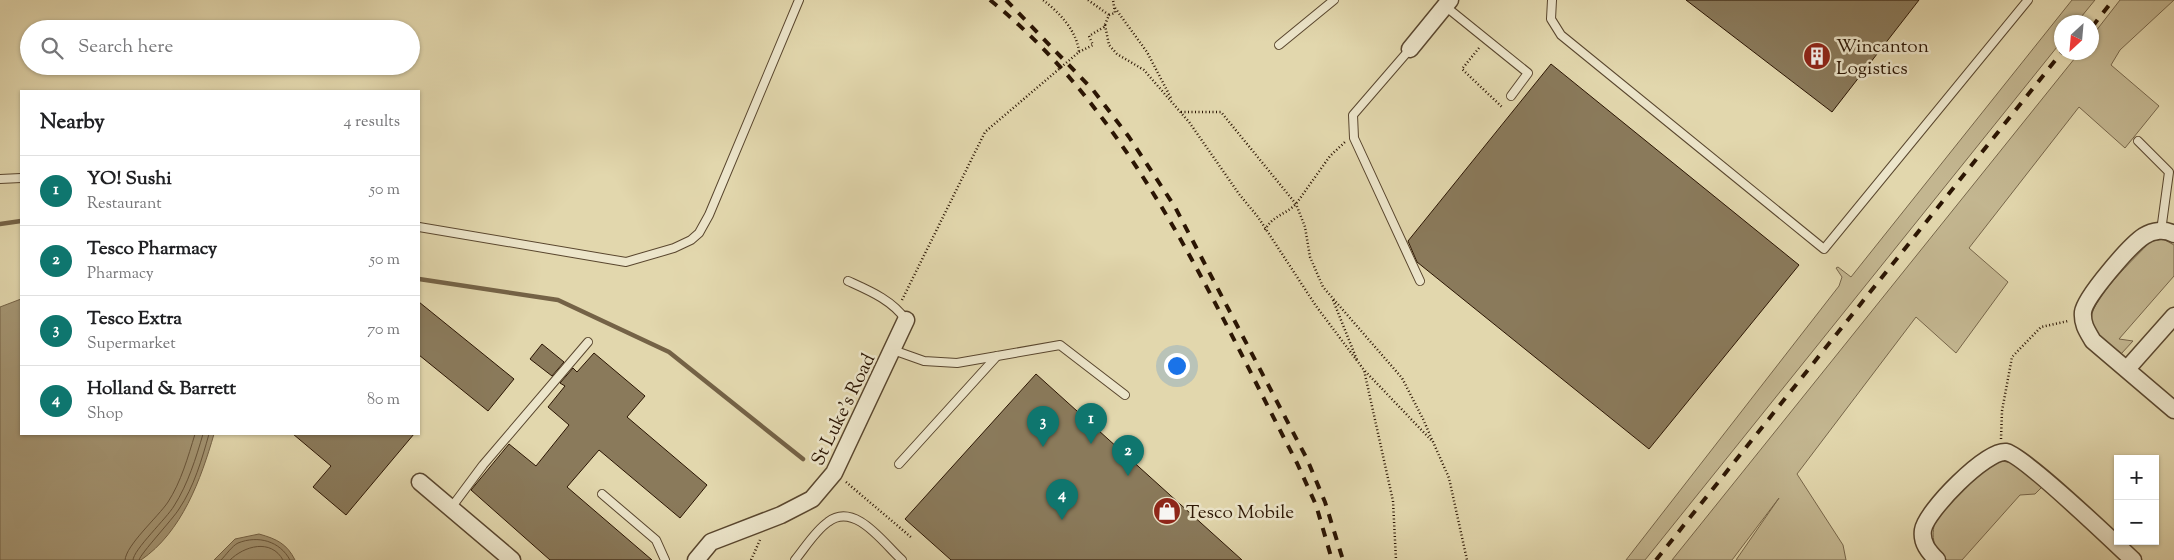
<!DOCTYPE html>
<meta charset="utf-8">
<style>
body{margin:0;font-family:"Sorts Mill Goudy",serif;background:#f6f6f6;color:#202124}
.controls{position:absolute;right:15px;bottom:15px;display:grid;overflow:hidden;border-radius:0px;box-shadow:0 1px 4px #0004}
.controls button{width:45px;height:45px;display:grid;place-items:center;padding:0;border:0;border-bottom:1px solid #e0e0e0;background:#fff;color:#202124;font:25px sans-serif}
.compass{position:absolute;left:2054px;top:15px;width:45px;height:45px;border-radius:50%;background:#fff;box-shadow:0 1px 4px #0004;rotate:206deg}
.you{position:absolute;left:1176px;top:365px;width:18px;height:18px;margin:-12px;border:4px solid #fff;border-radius:50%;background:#1a73e8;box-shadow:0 0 0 8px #1a73e833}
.badge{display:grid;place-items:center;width:32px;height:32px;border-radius:50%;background:#0f766e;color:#fff;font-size:16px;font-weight:700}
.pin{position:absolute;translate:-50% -41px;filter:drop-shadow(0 1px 2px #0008)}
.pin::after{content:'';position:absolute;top:26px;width:18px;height:15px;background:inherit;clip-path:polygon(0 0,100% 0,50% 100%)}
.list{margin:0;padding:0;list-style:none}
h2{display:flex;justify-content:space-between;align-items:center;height:65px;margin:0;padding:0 20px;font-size:21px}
h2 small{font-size:16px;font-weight:400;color:#757577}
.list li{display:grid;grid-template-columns:32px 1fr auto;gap:15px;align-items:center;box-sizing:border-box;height:70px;padding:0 20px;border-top:1px solid #e0e0e0}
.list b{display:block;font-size:19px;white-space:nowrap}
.list p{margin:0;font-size:16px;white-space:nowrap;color:#757577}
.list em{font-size:16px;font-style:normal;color:#757577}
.icon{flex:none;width:28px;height:28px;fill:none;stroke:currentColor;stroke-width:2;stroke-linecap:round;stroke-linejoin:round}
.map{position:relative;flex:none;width:2174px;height:560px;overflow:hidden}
.search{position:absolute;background:#fff;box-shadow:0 1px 4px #0004;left:20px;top:20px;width:400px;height:55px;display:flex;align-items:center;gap:12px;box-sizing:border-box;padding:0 18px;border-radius:28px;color:#757577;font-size:19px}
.panel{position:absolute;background:#fff;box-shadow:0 1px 4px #0004;left:20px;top:90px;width:400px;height:345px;border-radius:0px}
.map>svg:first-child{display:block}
.green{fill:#c3b690;stroke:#77664a}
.water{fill:#a49573;stroke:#746246}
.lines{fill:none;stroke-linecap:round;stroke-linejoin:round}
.shore{stroke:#68553b;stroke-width:1}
.stream{stroke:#746246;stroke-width:4.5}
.building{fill:#8a7a5b;stroke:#2b1503}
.lane-casing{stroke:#59462e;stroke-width:10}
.street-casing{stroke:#59462e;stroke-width:19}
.path{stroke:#2b1503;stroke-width:2.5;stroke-dasharray:1 2.5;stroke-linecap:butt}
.lane{stroke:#ece5ca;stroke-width:8}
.street{stroke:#ece5ca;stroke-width:16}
.rail{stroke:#2b1503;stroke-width:4;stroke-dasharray:9 9;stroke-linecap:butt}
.labels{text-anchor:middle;stroke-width:5;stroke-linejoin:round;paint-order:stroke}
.poi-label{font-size:19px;fill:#2b1503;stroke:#ece5ca;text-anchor:start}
.street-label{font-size:19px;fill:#2b1503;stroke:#ece5ca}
</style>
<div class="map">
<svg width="2174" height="560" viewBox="0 0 2174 560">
<rect width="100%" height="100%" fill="#e2d7ad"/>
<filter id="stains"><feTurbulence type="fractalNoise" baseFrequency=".004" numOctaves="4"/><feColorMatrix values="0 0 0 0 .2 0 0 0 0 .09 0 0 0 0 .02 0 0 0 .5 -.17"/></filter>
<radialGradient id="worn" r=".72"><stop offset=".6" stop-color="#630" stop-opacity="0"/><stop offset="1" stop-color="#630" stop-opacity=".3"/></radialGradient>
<g class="green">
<polygon points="2072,0 2095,0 2077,22 2062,22 2061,42 1645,560 1626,560 1839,286 1842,277 1836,268 1838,267 1851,277"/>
<polygon points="2120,0 2174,0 2120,50 2111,65 2159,106 2125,148 2079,107 1969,248 2008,282 1956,353 1916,317 1797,474 1843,545 1846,560 1736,560 1779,498 1732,560 1672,560 2079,53 2092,52 2092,36"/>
<path d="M2163 239 2174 245V276L2119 339 2133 341 2121 354C2110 345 2097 336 2092 322 2085 304 2137 256 2150 242Z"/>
<path d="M2002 461 2017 464 2043 486 2035 494 2020 495 1962 560H1946C1933 549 1931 537 1935 521 1952 503 1978 466 2002 461Z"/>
</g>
<g class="water">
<path d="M21 299V434H214C201 479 182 532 141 560H0V307Z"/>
<path d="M259 534C277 539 287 544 295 560H214L235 539Z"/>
</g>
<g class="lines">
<g class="shore">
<path d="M125 560C126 545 158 517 168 502 181 482 188 457 195 434"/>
<path d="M133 560C133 550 167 518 174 506 188 484 196 458 203 434"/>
<path d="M139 560C140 554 173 519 179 509 194 487 202 459 209 434"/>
<path d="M221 560C226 555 232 546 238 543 258 535 280 541 290 560"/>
<path d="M230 560C244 546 271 538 283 560"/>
</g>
<g class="stream">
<polyline points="0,224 21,221"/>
<polyline points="419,279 558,300 669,352 803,459"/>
</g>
</g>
<g class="building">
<polygon points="1686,0 1919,0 1832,112"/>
<polygon points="1551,64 1799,265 1649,449 1417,262 1408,241"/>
<polygon points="419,302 514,379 488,411 419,355"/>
<polygon points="542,344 564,362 552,376 530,359"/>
<polygon points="594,353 645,396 627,417 707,485 680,518 599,450 567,487 652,560 550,560 471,490 509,444 536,466 569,425 548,407 565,386 560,383 573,368 577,372"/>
<polygon points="1036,374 1242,560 951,560 905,519"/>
<polygon points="293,434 414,434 346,515 313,487 331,466"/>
</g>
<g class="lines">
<g class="lane-casing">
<g id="lane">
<polyline points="1552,0 1551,19 1561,35 1824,249 2028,0"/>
<polyline points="1445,6 1528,73 1511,96"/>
<polyline points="1279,45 1334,0"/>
<polyline points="1410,49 1353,115 1354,138 1420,281"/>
<polyline points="2138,141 2169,172 2161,231"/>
<polyline points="0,179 21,178"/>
<polyline points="419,227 626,262 674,248 691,240 699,233 709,215 799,0"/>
<path d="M848 281C870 291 892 300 906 320"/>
<polyline points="893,350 924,361 957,363 1060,345 1125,395"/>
<polyline points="899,464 997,356"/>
<polyline points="602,494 656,540 665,560"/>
<polyline points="451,508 483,465 588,342"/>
<path d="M795 560C805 548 815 531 828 522 855 501 884 544 902 560"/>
</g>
</g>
<g class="street-casing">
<g id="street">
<polyline points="1410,49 1450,0"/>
<path d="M2174 234C2165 229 2153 230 2144 236 2130 245 2085 297 2083 312 2082 324 2087 331 2093 341L2174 410"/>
<polyline points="2127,369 2174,316"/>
<polyline points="420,482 512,560"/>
<polyline points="696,560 711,542 781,515 812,499 834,473 906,320"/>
<path d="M1937 560C1929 552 1921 543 1923 530 1926 511 1986 450 2006 452 2022 454 2115 543 2133 560"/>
</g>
</g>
<g class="path">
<polyline points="1088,0 1109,15"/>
<polyline points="1115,8 1147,52 1172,100"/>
<polyline points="1105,25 1109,45 1117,54 1144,70 1189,122 1239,194 1258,217 1316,306 1364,370 1393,501 1396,560"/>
<polyline points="1479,48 1462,69 1502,107"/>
<polyline points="1079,52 1093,45 1089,36 1104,27 1109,15 1115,13 1113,0"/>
<polyline points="1181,112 1221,112 1296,204 1305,227 1310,257 1323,287 1402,378 1423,419 1449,478 1467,560"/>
<path d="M1265 230C1272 216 1285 215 1296 204L1330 156 1345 142"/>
<path d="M902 300 985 132 1079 52C1077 31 1059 12 1043 0"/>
<polyline points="1333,300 1357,360"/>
<polyline points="1365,371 1432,441"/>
<polyline points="2001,439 2002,411 2012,357 2041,327 2068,321"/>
<polyline points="846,482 912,538"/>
<polyline points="751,560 760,540"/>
</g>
<use href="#lane" class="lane"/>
<use href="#street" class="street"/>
<g class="rail">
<path d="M990 0C1136 118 1212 301 1297 463L1316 505 1332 560"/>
<polyline points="1006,0 1093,90 1129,137 1175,207 1307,459 1325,502 1343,560"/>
<polyline points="2092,27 2113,0"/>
<polyline points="1656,560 2062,52"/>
</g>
</g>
<defs>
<g id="building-disc" transform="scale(1.4375)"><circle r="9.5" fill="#8f2418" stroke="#ece5ca"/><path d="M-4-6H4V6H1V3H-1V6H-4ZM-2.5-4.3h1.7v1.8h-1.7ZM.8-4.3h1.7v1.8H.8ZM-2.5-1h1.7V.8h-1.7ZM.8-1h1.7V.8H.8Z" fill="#fff"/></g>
<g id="shop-disc" transform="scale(1.4375)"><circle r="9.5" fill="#8f2418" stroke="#ece5ca"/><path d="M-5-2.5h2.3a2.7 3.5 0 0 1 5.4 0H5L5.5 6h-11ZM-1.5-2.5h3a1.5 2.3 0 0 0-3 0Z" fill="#fff"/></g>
</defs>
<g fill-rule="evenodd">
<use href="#building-disc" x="1817" y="56"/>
<use href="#shop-disc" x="1167" y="511"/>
</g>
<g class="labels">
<g class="poi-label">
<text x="1836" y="52">Wincanton<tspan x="1836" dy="22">Logistics</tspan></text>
<text x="1186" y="518">Tesco Mobile</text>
</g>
<g class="street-label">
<text transform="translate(842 409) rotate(-64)" y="7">St Luke's Road</text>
</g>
</g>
<rect width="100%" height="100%" filter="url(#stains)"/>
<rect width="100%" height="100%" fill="url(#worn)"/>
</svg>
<div class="controls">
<button>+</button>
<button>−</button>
</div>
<svg class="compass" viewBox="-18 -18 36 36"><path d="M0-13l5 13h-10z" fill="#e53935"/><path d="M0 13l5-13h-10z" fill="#757577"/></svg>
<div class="you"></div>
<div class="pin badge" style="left:1091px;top:444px">1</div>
<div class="pin badge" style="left:1128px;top:476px">2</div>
<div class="pin badge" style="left:1043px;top:447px">3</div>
<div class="pin badge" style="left:1062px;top:520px">4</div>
<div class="search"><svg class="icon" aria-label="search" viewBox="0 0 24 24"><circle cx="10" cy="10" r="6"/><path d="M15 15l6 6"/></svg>Search here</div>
<section class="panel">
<h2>Nearby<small>4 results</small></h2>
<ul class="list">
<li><span class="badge">1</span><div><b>YO! Sushi</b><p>Restaurant</p></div><em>50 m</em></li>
<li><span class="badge">2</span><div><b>Tesco Pharmacy</b><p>Pharmacy</p></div><em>50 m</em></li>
<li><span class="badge">3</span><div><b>Tesco Extra</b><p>Supermarket</p></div><em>70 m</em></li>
<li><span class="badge">4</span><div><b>Holland &amp; Barrett</b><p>Shop</p></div><em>80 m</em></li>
</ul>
</section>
</div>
